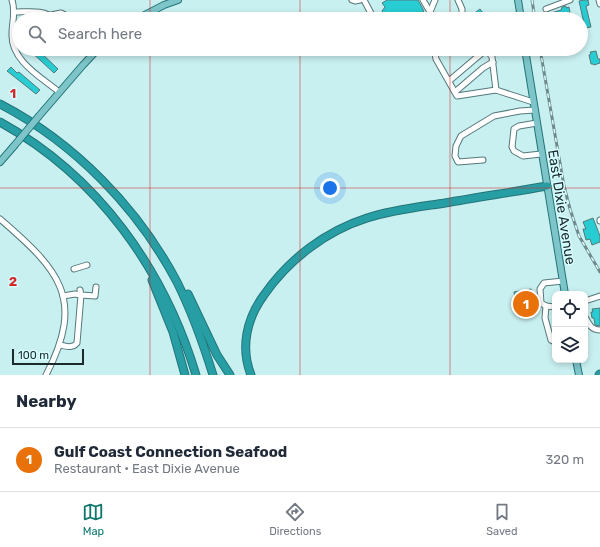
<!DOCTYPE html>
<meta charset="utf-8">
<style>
body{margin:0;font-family:Rubik,sans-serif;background:#f2f2f3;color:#1f2937}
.controls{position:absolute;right:12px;bottom:12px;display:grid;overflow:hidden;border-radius:8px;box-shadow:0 2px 6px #0003}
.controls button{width:36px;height:36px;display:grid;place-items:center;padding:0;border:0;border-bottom:1px solid #e0e1e3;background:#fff;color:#1f2937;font:20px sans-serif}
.scale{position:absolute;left:12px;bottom:10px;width:72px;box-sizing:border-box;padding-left:4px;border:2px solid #1a2929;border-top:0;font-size:11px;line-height:14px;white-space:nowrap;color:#1a2929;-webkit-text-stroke:3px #d6fdff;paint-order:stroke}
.you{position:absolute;left:330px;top:188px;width:14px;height:14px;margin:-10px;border:3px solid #fff;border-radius:50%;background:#1a73e8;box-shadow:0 0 0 6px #1a73e833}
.badge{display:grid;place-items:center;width:26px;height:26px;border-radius:50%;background:#0f766e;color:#fff;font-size:13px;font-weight:700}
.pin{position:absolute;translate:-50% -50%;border:2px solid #fff;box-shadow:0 1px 4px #0006}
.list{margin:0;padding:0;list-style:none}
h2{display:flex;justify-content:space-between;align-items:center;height:52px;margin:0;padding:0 16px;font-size:17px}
h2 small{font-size:13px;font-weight:400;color:#747a83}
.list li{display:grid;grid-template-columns:26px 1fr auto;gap:12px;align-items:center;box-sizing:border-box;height:64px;padding:0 16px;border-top:1px solid #e0e1e3}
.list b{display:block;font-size:15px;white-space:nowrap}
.list p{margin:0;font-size:13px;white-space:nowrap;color:#747a83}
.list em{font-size:13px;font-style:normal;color:#747a83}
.icon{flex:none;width:22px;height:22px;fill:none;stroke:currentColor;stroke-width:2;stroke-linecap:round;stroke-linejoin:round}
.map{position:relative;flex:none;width:600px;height:375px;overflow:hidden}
.search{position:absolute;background:#fff;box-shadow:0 2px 6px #0003;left:12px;right:12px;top:12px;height:44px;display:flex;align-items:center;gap:10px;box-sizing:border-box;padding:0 14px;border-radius:22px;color:#747a83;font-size:15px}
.sheet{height:116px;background:#fff}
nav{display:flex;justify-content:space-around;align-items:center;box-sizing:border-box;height:56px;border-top:1px solid #e0e1e3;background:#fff;font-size:11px;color:#747a83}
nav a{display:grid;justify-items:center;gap:2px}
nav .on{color:#0f766e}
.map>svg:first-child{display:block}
.building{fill:#28ccd3;stroke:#55797a}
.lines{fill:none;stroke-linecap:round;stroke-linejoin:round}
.minor-casing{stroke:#55787a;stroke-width:7}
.major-casing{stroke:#227579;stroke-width:8}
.highway-casing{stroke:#227579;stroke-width:9}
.minor{stroke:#fff;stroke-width:5}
.major{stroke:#7dc5c8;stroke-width:6}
.highway{stroke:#279ea4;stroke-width:7}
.rail-casing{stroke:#708a8b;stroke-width:3}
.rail{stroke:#d6fdff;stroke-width:1.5;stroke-dasharray:4.5;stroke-linecap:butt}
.major-bridge-casing{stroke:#227579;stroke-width:8;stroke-linecap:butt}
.major-bridge{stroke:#7dc5c8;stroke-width:6}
.grid{fill:none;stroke:#d62828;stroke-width:1;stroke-opacity:0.55}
.labels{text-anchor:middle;stroke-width:3;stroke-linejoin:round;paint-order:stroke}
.street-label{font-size:14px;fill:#1a2929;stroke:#d6fdff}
.grid-label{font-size:13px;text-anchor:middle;font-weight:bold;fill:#d62828;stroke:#d6fdff;stroke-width:3;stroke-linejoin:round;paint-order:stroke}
</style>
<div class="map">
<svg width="600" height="375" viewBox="0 0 600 375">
<rect width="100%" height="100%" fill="#c9f0f1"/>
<g class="building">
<polygon points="387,0 418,0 424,11 410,19 386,19 382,11 385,7 382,3"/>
<polygon points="584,0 588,0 589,5 586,6 591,27 585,28 579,1"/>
<polygon points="566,6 566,8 569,7 570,12 569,18 557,19 557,18 545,19 544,15 561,10 562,7"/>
<polygon points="480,9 486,17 492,13 496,19 476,19 472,15"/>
<polygon points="28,49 37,49 58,69 54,73"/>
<polygon points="596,51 598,59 600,59 600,63 594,65 593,64 591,64 589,55 591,54 590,52"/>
<polygon points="11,67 17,73 19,72 40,90 36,94 7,71"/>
<polygon points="593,218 600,236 600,242 592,245 590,239 586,240 583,229 586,229 583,222"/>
<polygon points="531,289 535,310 520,311 517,298 515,298 514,292"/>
<polygon points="600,308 600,326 595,325 594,318 592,318 591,312 593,312 592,309"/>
</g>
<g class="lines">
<g class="minor-casing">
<g id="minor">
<path d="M12 0C16 12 12 22 12 34 11 61 41 77 59 92"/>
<polyline points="352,0 355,1 360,0"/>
<polyline points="364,0 374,19"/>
<polyline points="423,0 430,12"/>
<polyline points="458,0 462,9 462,19"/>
<polyline points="599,0 600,4"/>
<polyline points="546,9 570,0"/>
<path d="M15 12C27 12 45 9 54 19"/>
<polyline points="51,15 61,13 67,16 69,19"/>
<polyline points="429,19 431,16 430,12 435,0"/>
<polyline points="434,49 436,59 457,96 496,90 533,102"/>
<path d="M449 81 482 53C487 51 489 52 492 57L496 90"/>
<polyline points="455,92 483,68 493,62"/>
<polyline points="537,123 519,126 514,129 512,147 514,151 523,156 541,154"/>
<polyline points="483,160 458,162 455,156 456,146 461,136 494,116 520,111 535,110"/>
<path d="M0 219C59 270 86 298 46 375"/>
<polyline points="600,220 600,221"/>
<polyline points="74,269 87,265"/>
<polyline points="80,290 81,295 95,296 96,287"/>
<polyline points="585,301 600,296"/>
<polyline points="546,306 545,318 551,340 555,342"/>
<polyline points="555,307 546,306 541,303 540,289 544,283 563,281"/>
<path d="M585 317C589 324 591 330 600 330"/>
<path d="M60 345C66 346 72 349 77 343L81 295 75 294 63 296"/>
</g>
</g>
<g class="major-casing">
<g id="major">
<polyline points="518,0 521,19"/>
<polyline points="137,19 164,5 178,0"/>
<polyline points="525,49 565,294"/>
<polyline points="39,116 83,65 98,49"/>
<polyline points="0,162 14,146"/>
<polyline points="576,360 579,375"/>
</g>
</g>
<g class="highway-casing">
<g id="highway">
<path d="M0 104C75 143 138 208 177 282 192 312 203 343 213 375"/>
<path d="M0 122C98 176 164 269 196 375"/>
<polyline points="152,280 173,332 185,375"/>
<polyline points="188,294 217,355 230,375"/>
<path d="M251 375C240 347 247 318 264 295 289 259 326 231 367 218 392 210 419 207 445 203 479 197 513 192 547 186"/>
<polyline points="599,375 600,374"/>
</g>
</g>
<use href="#minor" class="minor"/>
<use href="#major" class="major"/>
<use href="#highway" class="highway"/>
<g class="rail-casing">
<g id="rail">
<polyline points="532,0 535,19"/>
<polyline points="540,49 564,186 570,209 579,236 600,272"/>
</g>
</g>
<use href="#rail" class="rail"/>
<g class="major-bridge-casing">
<polyline id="major-bridge" points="14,146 39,116"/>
</g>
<use href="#major-bridge" class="major-bridge"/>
</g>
<path class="grid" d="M150 0V19M300 0V19M450 0V19M150 49V375M300 49V375M450 49V375M0 188H600"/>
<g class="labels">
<g class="street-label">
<text transform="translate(562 207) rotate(81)" y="5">East Dixie Avenue</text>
</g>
</g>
<g class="grid-label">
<text x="13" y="98">1</text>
<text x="13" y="286">2</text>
</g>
</svg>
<div class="controls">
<button><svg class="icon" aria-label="locate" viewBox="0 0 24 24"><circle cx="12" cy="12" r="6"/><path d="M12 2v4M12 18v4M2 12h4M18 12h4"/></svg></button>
<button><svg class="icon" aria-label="layers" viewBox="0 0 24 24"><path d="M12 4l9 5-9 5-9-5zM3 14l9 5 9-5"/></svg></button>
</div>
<div class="scale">100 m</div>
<div class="you"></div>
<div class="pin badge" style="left:526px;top:304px;background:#e8710a">1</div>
<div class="search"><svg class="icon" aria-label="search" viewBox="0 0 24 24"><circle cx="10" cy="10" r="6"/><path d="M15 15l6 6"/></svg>Search here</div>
</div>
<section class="sheet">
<h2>Nearby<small></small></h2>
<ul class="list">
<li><span class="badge" style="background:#e8710a">1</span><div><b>Gulf Coast Connection Seafood</b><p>Restaurant · East Dixie Avenue</p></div><em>320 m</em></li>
</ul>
</section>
<nav>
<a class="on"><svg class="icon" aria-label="map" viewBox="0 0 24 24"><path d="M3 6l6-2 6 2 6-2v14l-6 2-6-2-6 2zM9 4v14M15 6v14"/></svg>Map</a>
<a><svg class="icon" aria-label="directions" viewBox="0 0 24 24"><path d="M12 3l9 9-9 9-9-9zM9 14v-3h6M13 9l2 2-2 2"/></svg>Directions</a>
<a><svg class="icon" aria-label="saved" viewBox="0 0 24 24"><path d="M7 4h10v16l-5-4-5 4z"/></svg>Saved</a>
</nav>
